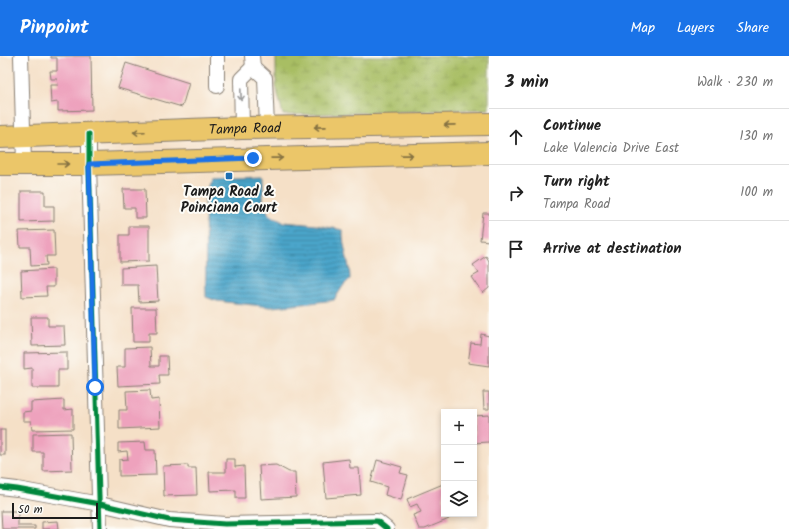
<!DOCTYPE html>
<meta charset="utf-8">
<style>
body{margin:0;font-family:Kalam,sans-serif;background:#f2f2f2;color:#222}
.controls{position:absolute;right:12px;bottom:12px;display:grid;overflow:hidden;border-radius:0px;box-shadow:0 2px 6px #0003}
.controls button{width:36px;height:36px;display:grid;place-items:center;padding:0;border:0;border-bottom:1px solid #e0e0e0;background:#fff;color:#222;font:20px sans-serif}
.scale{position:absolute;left:12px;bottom:10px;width:86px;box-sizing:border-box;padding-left:4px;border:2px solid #1c1c1c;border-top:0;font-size:11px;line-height:14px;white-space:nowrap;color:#1c1c1c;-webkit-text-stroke:3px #fdfcf7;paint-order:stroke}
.stop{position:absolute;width:12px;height:12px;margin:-9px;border:3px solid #1a73e8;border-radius:50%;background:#fff}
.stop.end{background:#1a73e8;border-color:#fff;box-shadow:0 1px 4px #0008}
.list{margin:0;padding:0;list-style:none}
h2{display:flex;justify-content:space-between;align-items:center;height:52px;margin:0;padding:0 16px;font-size:17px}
h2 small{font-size:13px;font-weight:400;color:#767676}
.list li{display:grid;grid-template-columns:26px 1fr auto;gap:12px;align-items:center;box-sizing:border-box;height:56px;padding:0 16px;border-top:1px solid #e0e0e0}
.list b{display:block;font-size:15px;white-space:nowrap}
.list p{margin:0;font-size:13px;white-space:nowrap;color:#767676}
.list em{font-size:13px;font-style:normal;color:#767676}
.icon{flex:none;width:22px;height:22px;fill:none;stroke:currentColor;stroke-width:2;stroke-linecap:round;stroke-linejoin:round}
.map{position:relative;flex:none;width:489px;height:473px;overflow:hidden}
header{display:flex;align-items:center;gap:24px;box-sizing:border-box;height:56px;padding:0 20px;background:#1a73e8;color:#fff}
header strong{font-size:19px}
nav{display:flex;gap:22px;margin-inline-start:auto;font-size:14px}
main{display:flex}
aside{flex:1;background:#fff}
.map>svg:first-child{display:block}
.wetland{fill:url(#wetland-marsh);stroke:#626d40}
.water{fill:url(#water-rules);stroke:#346073}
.building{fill:#eea2bd}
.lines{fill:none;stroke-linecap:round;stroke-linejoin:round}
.street-casing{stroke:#887e72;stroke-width:16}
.primary-casing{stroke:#887e72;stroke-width:24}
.street{stroke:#fff;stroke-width:14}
.primary{stroke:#ebc669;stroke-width:22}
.cycleway-casing{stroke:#fdfcf7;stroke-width:8}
.cycleway{stroke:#00873e;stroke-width:5}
.oneway{stroke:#999}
.oneway2{stroke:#847142}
.route{stroke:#1a73e8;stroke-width:5}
.poi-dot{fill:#1f6fb2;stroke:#fdfcf7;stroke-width:1.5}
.labels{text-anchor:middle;stroke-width:4;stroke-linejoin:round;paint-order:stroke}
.street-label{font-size:14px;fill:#1c1c1c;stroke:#fdfcf7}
.poi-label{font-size:14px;font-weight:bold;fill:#1c1c1c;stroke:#fdfcf7}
</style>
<header>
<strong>Pinpoint</strong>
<nav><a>Map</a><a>Layers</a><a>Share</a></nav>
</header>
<main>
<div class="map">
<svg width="489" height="473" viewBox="0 0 489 473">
<defs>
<pattern id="wetland-marsh" width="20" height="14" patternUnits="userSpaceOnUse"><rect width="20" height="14" fill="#a8be63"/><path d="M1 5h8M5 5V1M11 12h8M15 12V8" fill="none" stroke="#90a355"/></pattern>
<pattern id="water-rules" width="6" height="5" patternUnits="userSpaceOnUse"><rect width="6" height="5" fill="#4ca5ca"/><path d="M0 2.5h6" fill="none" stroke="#3e86a3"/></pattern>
</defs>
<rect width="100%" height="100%" fill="#fdfcf7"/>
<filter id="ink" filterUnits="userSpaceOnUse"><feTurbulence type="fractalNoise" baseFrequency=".025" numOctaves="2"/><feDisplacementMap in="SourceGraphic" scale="8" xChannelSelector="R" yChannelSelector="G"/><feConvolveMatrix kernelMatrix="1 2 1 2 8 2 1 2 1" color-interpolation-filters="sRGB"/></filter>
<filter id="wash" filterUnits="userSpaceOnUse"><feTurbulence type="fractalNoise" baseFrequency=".012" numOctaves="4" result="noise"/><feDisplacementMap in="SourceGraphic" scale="16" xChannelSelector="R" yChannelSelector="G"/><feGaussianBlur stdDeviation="0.9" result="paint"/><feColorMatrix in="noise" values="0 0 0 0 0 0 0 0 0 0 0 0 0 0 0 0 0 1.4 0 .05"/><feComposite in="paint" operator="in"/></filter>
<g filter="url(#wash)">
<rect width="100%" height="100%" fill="#f5e0c7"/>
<polygon class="wetland" points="276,0 489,0 489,53 283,59 276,30"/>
<path class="water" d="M263 119V146L269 159 283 166 316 169 343 174C342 191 350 206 350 223L343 230 334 244 294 249 271 251 217 245 206 241 205 139 211 121Z"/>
<g id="blocks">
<g class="building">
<polygon points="51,0 91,0 92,54 58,55 58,46 51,47 50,29 58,29 57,23 51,23 50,15 57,15 57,2 51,2"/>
<polygon points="126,7 189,27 182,51 118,32"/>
<polygon points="123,133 145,133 146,162 135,162 135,152 124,152"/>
<polygon points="21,135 45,135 45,150 54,150 54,165 21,166"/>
<polygon points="483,157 489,157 489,185 480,184"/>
<polygon points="129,170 149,170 149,205 120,206 120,179 129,179"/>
<polygon points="54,174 55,200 46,200 47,209 31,210 30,191 20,191 19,175"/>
<polygon points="486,200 489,205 489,232 483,237 472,221 479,217 473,209"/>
<polygon points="156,210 158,245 139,246 138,229 121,229 121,212"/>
<polygon points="54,213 54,231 46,231 47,240 22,241 21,215"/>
<polygon points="132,252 156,252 157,277 149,277 149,286 133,286"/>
<polygon points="31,261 48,261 48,270 64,270 65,289 32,290"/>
<polygon points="481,278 489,280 489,310 468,307 471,287 480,288"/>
<polygon points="150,291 151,310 159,310 159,300 167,300 168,319 159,319 160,328 118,330 117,311 125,311 125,292"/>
<polygon points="67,296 67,314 58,314 58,332 32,332 32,312 24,313 24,297"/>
<polygon points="150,334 151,344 159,343 160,371 119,373 119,354 127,354 126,335"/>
<polygon points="483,336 489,336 489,353 484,353"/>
<polygon points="64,344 64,354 73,353 73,373 32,374 31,365 23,365 23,356 31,355 31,346"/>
<polygon points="489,359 489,386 474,387 474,360"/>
<rect x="0" y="374" width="5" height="25"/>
<polygon points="71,377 72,414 43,415 43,396 33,396 33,378"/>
<polygon points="145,386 146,394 155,394 156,419 119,420 119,404 128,403 127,395 118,396 118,387"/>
<polygon points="226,403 235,403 235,411 244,410 245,442 236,442 236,434 210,435 209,416 226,416"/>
<polygon points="349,403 350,412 359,412 361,439 326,442 323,406"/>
<polygon points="377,404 402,411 400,417 408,419 401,444 385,439 387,431 371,426"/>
<polygon points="188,409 188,412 196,412 197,439 164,440 163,410"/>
<polygon points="276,409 289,416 295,416 296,441 261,443 259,410"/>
<polygon points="443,428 444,458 447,458 449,463 425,473 419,473 413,459 421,456 417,448 410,451 407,443"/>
<polygon points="1,455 18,455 18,470 35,470 35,473 2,473"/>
<polygon points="58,465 59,473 42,473 42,466"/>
</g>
</g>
</g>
<g filter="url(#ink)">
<use href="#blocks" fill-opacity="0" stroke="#887e72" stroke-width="1"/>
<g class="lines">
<g class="street-casing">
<g id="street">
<polyline points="21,0 24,108"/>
<polyline points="217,0 217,30"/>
<polyline points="252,0 253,11 265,22 267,71"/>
<polyline points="242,72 241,23 253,11"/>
<polyline points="89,78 89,108 100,473"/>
<polyline points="0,431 17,433 100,448 169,464 225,468 377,465 387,473"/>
</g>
</g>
<g class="primary-casing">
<g id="primary">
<path id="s1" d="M0 81 242 72 489 68"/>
<polyline points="0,108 89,108 489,97"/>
</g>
</g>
<use href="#street" class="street"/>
<use href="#primary" class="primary"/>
<g class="cycleway-casing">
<g id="cycleway">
<polyline points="89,78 89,108 100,473"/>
<polyline points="0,431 17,433 100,448 169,464 225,468 377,465 387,473"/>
</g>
</g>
<use href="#cycleway" class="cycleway"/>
</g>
<defs><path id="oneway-shaft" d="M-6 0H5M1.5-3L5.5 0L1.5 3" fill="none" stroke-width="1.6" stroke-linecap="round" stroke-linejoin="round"/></defs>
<use class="oneway" href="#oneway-shaft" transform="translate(241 39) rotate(88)"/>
<g class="oneway2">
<use href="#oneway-shaft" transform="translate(450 69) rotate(179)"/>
<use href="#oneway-shaft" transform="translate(320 71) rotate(179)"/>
<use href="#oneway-shaft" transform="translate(139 76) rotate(178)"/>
<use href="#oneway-shaft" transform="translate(407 99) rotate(-1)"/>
<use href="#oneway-shaft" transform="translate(277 102) rotate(-1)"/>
<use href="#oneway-shaft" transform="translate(63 108)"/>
</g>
</g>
<g class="lines" filter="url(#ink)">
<polyline class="route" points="95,331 89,108 253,102"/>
</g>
<rect class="poi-dot" x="225" y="116" width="8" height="8" rx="2"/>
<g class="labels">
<g class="street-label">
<text dy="5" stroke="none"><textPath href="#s1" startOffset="245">Tampa Road</textPath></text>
</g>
<g class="poi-label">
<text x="229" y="140">Tampa Road &amp;<tspan x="229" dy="16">Poinciana Court</tspan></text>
</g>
</g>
</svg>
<div class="controls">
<button>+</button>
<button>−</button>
<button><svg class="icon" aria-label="layers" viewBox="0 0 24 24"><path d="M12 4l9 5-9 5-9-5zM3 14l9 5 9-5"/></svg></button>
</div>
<div class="scale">50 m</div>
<div class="stop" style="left:95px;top:331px"></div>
<div class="stop end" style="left:253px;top:102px"></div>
</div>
<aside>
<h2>3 min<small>Walk · 230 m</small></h2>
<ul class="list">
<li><svg class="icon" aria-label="ahead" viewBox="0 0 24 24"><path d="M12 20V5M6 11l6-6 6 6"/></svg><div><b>Continue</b><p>Lake Valencia Drive East</p></div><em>130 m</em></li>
<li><svg class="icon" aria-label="right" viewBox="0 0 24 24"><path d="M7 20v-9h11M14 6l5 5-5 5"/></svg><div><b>Turn right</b><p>Tampa Road</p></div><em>100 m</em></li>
<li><svg class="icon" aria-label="arrive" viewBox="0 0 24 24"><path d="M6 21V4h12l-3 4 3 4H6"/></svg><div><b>Arrive at destination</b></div></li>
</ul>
</aside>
</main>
